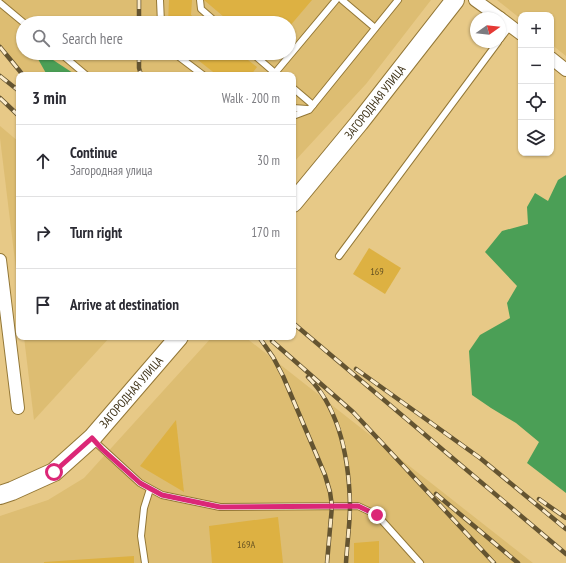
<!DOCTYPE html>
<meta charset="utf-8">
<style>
body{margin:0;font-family:"PT Sans Narrow",sans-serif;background:#f7f7f7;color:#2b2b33}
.controls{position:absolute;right:12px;top:12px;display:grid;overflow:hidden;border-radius:8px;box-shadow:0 1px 3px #0004}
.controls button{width:36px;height:36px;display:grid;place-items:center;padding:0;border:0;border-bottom:1px solid #e1e1e2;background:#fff;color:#2b2b33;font:20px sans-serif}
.compass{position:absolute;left:470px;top:12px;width:36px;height:36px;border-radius:50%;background:#fff;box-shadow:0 1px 3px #0004;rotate:75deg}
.stop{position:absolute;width:12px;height:12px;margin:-9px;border:3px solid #db2777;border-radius:50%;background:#fff}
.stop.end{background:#db2777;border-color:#fff;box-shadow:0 1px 4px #0008}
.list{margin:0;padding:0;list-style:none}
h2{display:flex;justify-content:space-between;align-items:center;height:52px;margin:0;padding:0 16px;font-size:17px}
h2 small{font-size:13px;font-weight:400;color:#7c7c81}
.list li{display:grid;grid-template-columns:26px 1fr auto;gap:12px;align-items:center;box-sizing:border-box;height:72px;padding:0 16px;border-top:1px solid #e1e1e2}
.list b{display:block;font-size:15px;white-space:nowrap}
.list p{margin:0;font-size:13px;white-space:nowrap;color:#7c7c81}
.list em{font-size:13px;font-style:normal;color:#7c7c81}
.icon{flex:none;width:22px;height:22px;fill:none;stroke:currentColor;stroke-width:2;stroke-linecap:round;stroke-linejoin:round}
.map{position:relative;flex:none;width:566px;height:563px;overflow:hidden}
.search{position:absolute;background:#fff;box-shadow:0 1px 3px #0004;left:16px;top:16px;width:280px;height:44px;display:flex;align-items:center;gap:10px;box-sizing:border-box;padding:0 14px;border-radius:22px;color:#7c7c81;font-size:15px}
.panel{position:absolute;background:#fff;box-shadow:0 1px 3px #0004;left:16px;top:72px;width:280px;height:268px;border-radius:8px}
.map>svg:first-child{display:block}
.built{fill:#ddbd72;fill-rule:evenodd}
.water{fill:#4b9f56}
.building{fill:#ddb142}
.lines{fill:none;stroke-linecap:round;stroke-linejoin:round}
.service-casing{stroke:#937736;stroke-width:8}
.minor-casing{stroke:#937736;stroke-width:14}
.secondary-casing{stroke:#937736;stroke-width:20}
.path{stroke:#947f50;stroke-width:2;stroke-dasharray:2 3;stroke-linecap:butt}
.service{stroke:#fff;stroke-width:6}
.minor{stroke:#fff;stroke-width:12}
.secondary{stroke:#fff;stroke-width:18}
.rail-casing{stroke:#645431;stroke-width:4.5}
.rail{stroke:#fbeccc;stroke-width:3;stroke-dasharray:9;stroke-linecap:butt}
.route{stroke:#db2777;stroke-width:5}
.labels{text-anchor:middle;stroke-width:3;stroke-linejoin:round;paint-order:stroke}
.number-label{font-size:10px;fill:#665222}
.street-label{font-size:12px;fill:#3f3318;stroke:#fbeccc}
</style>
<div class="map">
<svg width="566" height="563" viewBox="0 0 566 563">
<rect width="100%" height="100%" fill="#e7c987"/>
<g class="built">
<path d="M0 0H431L366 84 293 163V75H28L0 51ZM23 23H289V53H23Z"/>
<polygon points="497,0 566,0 566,56 551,44 551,15 521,15 521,19"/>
<polygon points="0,126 19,142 19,294 0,138"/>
<polygon points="24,337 110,337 34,420"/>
<polygon points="212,337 245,337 533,563 0,563 0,516 48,500 84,478"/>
</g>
<g class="water">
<polygon points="44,54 76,75 47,75 38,59"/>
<polygon points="566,175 566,493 527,463 539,442 516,423 491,408 472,395 469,351 480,335 510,318 507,303 517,286 485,252 502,231 528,224 527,207 535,193 548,201 558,180"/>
</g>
<g class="building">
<polygon points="169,0 192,0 191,15 201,23 168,23"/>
<polygon points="204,0 312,0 289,27 289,23 231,23"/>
<polygon points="189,53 239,53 257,67 251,75 217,75"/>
<polygon points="369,248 401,268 385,294 353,274"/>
<polygon points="176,420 184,492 140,466"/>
<polygon points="278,517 283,563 212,563 209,526"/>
<polygon points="379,541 379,563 354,563 354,543"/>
<polygon points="134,556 134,563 44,563 44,562"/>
</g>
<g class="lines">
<g class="service-casing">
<g id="service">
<polyline points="160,0 161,23"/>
<polyline points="200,0 201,9 217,23"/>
<polyline points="342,0 375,28"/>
<polyline points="0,3 24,23"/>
<polyline points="500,39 510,26"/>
<polyline points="60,53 86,75"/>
<polyline points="174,53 203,75"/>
<polyline points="252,53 275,73"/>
<polyline points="277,75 275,73 336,0"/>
<polyline points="293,88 313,105"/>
<polyline points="293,108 307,109"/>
<polyline points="293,116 309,110 398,0"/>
<polyline points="339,256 498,42"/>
<polyline points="93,440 140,483 162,495 220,507 358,506 377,515 420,563"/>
<polyline points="145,563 141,536 144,508 150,489"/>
</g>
</g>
<g class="minor-casing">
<g id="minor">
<polyline points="475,0 500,18"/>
<polyline points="500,18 521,34"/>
<polyline points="551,58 566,70"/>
<polyline points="0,260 18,408"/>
</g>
</g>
<g class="secondary-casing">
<g id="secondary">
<path id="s1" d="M293 203 359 123 455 0"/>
<path id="s2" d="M0 495 12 491 54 472 92 438 179 337"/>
</g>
</g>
<polyline class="path" points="293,221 296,218"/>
<use href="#service" class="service"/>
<use href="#minor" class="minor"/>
<use href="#secondary" class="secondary"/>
<g class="rail-casing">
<g id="rail">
<polyline points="139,0 139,23"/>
<polyline points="0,47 23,75"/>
<polyline points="139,53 139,68 141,75"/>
<polyline points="0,76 19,91"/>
<polyline points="0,98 19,116"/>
<polyline points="293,323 566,554"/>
<polyline points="259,337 273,357 283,376 325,475 330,492 332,506 327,563"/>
<polyline points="272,341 353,412 494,563"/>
<polyline points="356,369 480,458 566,529"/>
<path d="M308 377C341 410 349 460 350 505 350 524 347 544 346 563"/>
<polyline points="436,494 518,563"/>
<polyline points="539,499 566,518"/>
</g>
</g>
<use href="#rail" class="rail"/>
</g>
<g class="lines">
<polyline class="route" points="54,472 92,438 102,449 140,483 162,495 220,507 358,506 377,515"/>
</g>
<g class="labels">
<g class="number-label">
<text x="377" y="275">169</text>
<text x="246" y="548">169А</text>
</g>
<g class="street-label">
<text dy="4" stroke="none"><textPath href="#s1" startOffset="130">ЗАГОРОДНАЯ УЛИЦА</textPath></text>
<text dy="4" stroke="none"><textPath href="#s2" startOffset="170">ЗАГОРОДНАЯ УЛИЦА</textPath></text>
</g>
</g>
</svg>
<div class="controls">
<button>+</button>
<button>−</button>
<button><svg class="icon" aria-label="locate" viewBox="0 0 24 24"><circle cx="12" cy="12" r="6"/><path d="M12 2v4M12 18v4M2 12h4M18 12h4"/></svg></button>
<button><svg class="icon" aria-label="layers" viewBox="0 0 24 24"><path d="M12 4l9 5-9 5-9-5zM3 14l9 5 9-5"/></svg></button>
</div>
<svg class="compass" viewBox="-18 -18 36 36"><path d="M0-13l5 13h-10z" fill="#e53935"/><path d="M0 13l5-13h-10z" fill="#7c7c81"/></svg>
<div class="stop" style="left:54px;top:472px"></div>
<div class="stop end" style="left:377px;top:515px"></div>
<div class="search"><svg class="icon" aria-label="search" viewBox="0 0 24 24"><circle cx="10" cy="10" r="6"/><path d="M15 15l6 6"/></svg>Search here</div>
<section class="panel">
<h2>3 min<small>Walk · 200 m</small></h2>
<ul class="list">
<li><svg class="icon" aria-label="ahead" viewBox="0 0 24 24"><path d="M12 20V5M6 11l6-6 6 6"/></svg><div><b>Continue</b><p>Загородная улица</p></div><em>30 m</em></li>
<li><svg class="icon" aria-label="right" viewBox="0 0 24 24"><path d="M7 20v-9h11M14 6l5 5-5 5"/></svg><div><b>Turn right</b></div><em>170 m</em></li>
<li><svg class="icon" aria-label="arrive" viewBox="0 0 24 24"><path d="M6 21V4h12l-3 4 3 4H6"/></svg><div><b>Arrive at destination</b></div></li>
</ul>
</section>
</div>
